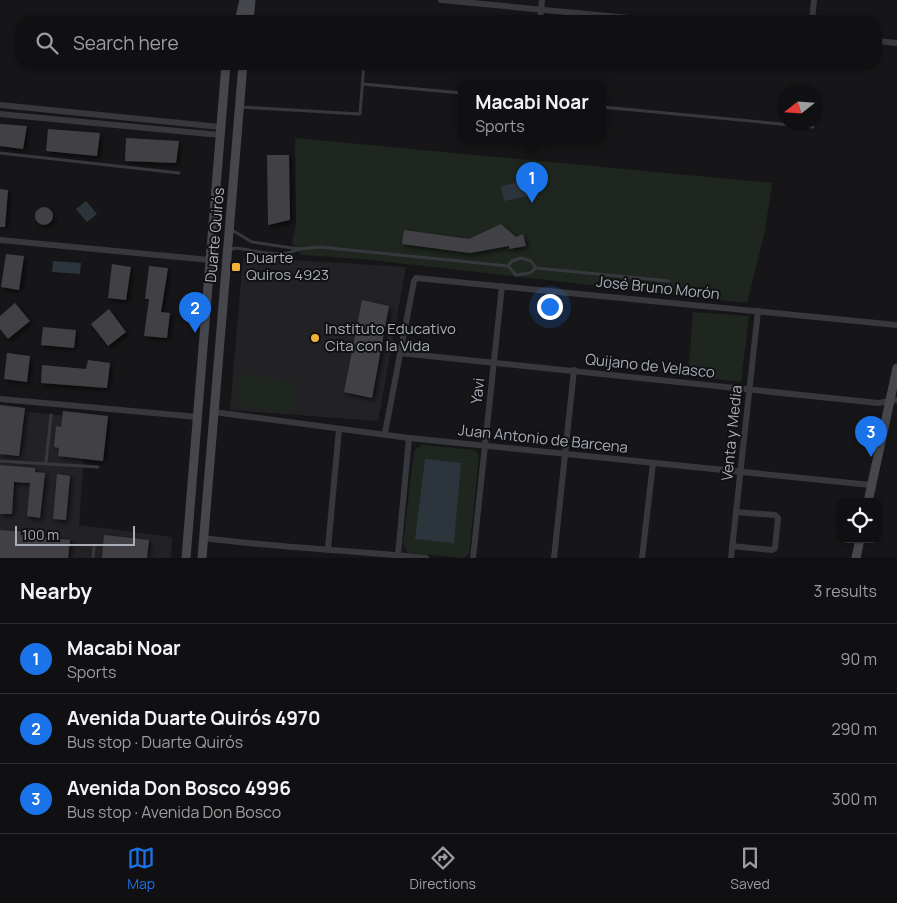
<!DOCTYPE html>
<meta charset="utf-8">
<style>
body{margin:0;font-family:Manrope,sans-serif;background:#19191b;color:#f1f3f6}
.controls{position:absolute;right:15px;bottom:15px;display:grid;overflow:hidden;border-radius:10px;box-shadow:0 1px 4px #0004}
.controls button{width:45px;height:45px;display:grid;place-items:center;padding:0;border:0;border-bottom:1px solid #303032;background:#101012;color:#f1f3f6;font:25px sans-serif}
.compass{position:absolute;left:777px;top:85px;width:45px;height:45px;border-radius:50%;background:#101012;box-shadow:0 1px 4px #0004;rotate:253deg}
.scale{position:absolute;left:15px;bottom:12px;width:120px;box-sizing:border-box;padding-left:5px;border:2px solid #a8adb8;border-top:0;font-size:14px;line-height:18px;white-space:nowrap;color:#a8adb8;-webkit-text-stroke:4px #111113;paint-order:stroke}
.you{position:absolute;left:549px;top:306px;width:18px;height:18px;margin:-12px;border:4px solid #fff;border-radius:50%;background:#1a73e8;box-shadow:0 0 0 8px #1a73e833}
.badge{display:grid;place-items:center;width:32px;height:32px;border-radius:50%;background:#1a73e8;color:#fff;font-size:16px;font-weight:700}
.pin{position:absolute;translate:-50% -41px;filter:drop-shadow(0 1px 2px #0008)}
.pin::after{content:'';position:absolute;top:26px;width:18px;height:15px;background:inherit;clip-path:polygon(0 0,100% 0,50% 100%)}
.popup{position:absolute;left:458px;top:80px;width:148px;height:65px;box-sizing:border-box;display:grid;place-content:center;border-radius:10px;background:#101012;filter:drop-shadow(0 1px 4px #0005);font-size:16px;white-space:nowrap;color:#9c9d9f}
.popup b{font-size:19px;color:#f1f3f6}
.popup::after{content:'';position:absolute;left:50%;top:100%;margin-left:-10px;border:10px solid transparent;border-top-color:#101012}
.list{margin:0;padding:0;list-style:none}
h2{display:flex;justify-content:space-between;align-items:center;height:65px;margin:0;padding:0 20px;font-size:21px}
h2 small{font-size:16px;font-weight:400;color:#9c9d9f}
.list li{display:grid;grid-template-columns:32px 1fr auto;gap:15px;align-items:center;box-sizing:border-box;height:70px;padding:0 20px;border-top:1px solid #303032}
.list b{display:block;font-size:19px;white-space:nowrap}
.list p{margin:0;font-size:16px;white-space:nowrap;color:#9c9d9f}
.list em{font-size:16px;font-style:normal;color:#9c9d9f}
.icon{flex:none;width:28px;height:28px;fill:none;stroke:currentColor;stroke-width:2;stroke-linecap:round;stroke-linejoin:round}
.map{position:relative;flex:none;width:897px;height:558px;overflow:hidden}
.search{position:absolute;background:#101012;box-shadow:0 1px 4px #0004;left:15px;right:15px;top:15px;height:55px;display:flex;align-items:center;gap:12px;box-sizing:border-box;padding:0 18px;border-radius:20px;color:#9c9d9f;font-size:19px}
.sheet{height:275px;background:#101012}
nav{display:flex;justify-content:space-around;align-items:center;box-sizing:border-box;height:70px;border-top:1px solid #303032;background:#101012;font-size:14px;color:#9c9d9f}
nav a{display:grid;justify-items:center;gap:2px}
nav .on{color:#1a73e8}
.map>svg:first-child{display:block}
.built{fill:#222225}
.green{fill:#1e261f}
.water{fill:#2c353c}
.building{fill:#404145;filter:url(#shadow)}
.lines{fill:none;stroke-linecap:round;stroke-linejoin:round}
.lane{stroke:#37383d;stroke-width:3}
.street{stroke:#37383d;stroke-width:6}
.secondary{stroke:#45474d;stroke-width:9}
.poi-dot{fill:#f2b134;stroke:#111113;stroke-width:2}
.labels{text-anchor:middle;stroke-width:4;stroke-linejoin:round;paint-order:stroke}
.street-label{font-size:15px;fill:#a8adb8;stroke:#111113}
.poi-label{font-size:15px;fill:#a8adb8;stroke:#111113;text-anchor:start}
</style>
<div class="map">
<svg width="897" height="558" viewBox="0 0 897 558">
<defs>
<filter id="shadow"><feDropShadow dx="2.5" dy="2.5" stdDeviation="2.5" flood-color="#0009"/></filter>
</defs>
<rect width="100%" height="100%" fill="#161618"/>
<g class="built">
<polygon points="243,257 406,267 378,421 230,410"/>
<polygon points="0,409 87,418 79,525 172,537 171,558 0,558"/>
</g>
<g class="green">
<polygon points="295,138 772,183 765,231 747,303 363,259 301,255 292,243 296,224"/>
<polygon points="693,312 749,316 741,382 688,376"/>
<polygon points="239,375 298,381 295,412 236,406"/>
<polygon points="422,445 475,450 479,456 469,554 464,558 408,553 403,544 414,451"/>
</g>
<g class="water">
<polygon points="529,180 532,195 504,201 501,186"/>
<polygon points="86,201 97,214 87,222 76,209"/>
<polygon points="53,261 81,263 80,274 52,272"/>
<polygon points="425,459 461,463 454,543 415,539"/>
</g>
<g class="building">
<polygon points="0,124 27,126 23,149 0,146"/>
<polygon points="48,129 100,133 97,156 46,151"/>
<polygon points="126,138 179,141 176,163 125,161"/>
<polygon points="267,155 289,155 290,220 268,225"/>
<polygon points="0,189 8,190 5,227 0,227"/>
<circle cx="44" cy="216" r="9"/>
<polygon points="501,224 516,237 523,234 526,246 509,249 509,246 470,253 402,244 404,230 469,239"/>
<polygon points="6,254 24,256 19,290 1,287"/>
<polygon points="112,264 131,267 126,300 108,298"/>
<polygon points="149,266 168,268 161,312 170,313 167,338 144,336 149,299 145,299"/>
<polygon points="362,300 389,306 372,398 344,392"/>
<polygon points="15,303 30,321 8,339 0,329 0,316"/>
<polygon points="109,309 126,332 108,346 91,324"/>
<polygon points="43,327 76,330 74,348 41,345"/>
<polygon points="7,353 30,356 27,382 4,379"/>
<polygon points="88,360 110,363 107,388 41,383 42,365 86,369"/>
<polygon points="0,405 25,408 19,456 0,454"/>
<polygon points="63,411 108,416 103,461 58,456 59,448 54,447 56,426 61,427"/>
<polygon points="0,465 35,468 35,472 45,473 40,518 27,516 30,483 14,482 12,514 0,514"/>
<polygon points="57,474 70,476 66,520 53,519"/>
<polygon points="0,530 39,533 43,537 70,540 68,558 0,558"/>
<polygon points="104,535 149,540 147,558 102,558"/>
</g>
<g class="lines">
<g class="lane">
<polyline points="362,84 462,93"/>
<polyline points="241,107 360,114 364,64"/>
<polyline points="602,107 813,127"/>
<polyline points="0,153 179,173"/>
<polyline points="232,230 252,242 299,249 320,247 508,266"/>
<path d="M230 250 235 248C255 250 281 259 299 249"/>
<polygon points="521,258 531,261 536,268 530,273 516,275 508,266 512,261"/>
<polyline points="536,268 669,281"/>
<polyline points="0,461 98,467"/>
<polyline points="46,462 51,415"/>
<polyline points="93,558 94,547"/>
</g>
<g class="street">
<polyline points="441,0 661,21"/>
<polyline points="540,21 542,0"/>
<polyline points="812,21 814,0"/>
<polyline points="876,41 897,43"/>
<polyline points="808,66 808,64"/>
<polyline points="0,105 221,127"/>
<polyline points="0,114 220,135"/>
<polyline points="0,240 210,260"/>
<polyline points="400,353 878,403 897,400"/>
<polyline points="0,399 198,417"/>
<polyline points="214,412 409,438 871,485"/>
<polyline points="385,433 414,281 416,278 897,325"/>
<path d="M204 538C278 548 352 550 426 558"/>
<polyline points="732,546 772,550 775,548 778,518 775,515 736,512"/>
<polyline points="328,548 339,429"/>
<polyline points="398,555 409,438"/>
<polyline points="473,558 502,286"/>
<polyline points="554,558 574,370"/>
<polyline points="642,558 653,463"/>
<polyline points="731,558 758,311"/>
</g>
<g class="secondary">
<polyline points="239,21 244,0"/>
<polyline points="249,21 251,0"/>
<polyline points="868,502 897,368"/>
<polyline points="186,558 226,64"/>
<polyline points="202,558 243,64"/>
<polyline points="856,558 860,539"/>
</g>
</g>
<g class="poi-dot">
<rect x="231" y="262" width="10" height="10" rx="2.5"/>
<circle cx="315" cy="338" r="5"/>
</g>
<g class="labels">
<g class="street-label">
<text transform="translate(215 235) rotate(-85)" y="5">Duarte Quirós</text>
<text transform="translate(658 288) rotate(6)" y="5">José Bruno Morón</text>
<text transform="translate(650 366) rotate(6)" y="5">Quijano de Velasco</text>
<text transform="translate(478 391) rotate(-84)" y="5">Yavi</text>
<text transform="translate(732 433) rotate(-84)" y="5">Venta y Media</text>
<text transform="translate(543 439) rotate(6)" y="5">Juan Antonio de Barcena</text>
</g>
<g class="poi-label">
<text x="246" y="263">Duarte<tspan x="246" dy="17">Quiros 4923</tspan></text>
<text x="325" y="334">Instituto Educativo<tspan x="325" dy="17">Cita con la Vida</tspan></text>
</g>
</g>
</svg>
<div class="controls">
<button><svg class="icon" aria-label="locate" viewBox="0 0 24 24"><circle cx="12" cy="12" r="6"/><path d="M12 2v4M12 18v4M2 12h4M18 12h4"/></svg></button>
</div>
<svg class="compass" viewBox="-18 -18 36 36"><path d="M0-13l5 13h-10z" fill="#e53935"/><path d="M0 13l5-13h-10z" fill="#9c9d9f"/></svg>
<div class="scale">100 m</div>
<div class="you"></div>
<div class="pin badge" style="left:532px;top:203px">1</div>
<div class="popup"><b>Macabi Noar</b>Sports</div>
<div class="pin badge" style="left:195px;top:333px">2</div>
<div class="pin badge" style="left:871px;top:457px">3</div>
<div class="search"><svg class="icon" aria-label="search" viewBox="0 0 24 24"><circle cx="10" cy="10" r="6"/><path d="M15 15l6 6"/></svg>Search here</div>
</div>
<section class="sheet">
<h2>Nearby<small>3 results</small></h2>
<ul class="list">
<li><span class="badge">1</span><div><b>Macabi Noar</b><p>Sports</p></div><em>90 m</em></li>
<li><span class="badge">2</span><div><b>Avenida Duarte Quirós 4970</b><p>Bus stop · Duarte Quirós</p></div><em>290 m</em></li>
<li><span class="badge">3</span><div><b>Avenida Don Bosco 4996</b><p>Bus stop · Avenida Don Bosco</p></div><em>300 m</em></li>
</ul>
</section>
<nav>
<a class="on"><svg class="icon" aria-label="map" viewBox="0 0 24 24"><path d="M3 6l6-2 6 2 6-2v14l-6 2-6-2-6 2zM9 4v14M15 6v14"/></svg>Map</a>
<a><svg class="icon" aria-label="directions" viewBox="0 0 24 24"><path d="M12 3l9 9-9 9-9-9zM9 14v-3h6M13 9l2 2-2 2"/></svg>Directions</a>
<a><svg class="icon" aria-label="saved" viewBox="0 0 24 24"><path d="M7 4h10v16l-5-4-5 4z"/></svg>Saved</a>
</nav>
